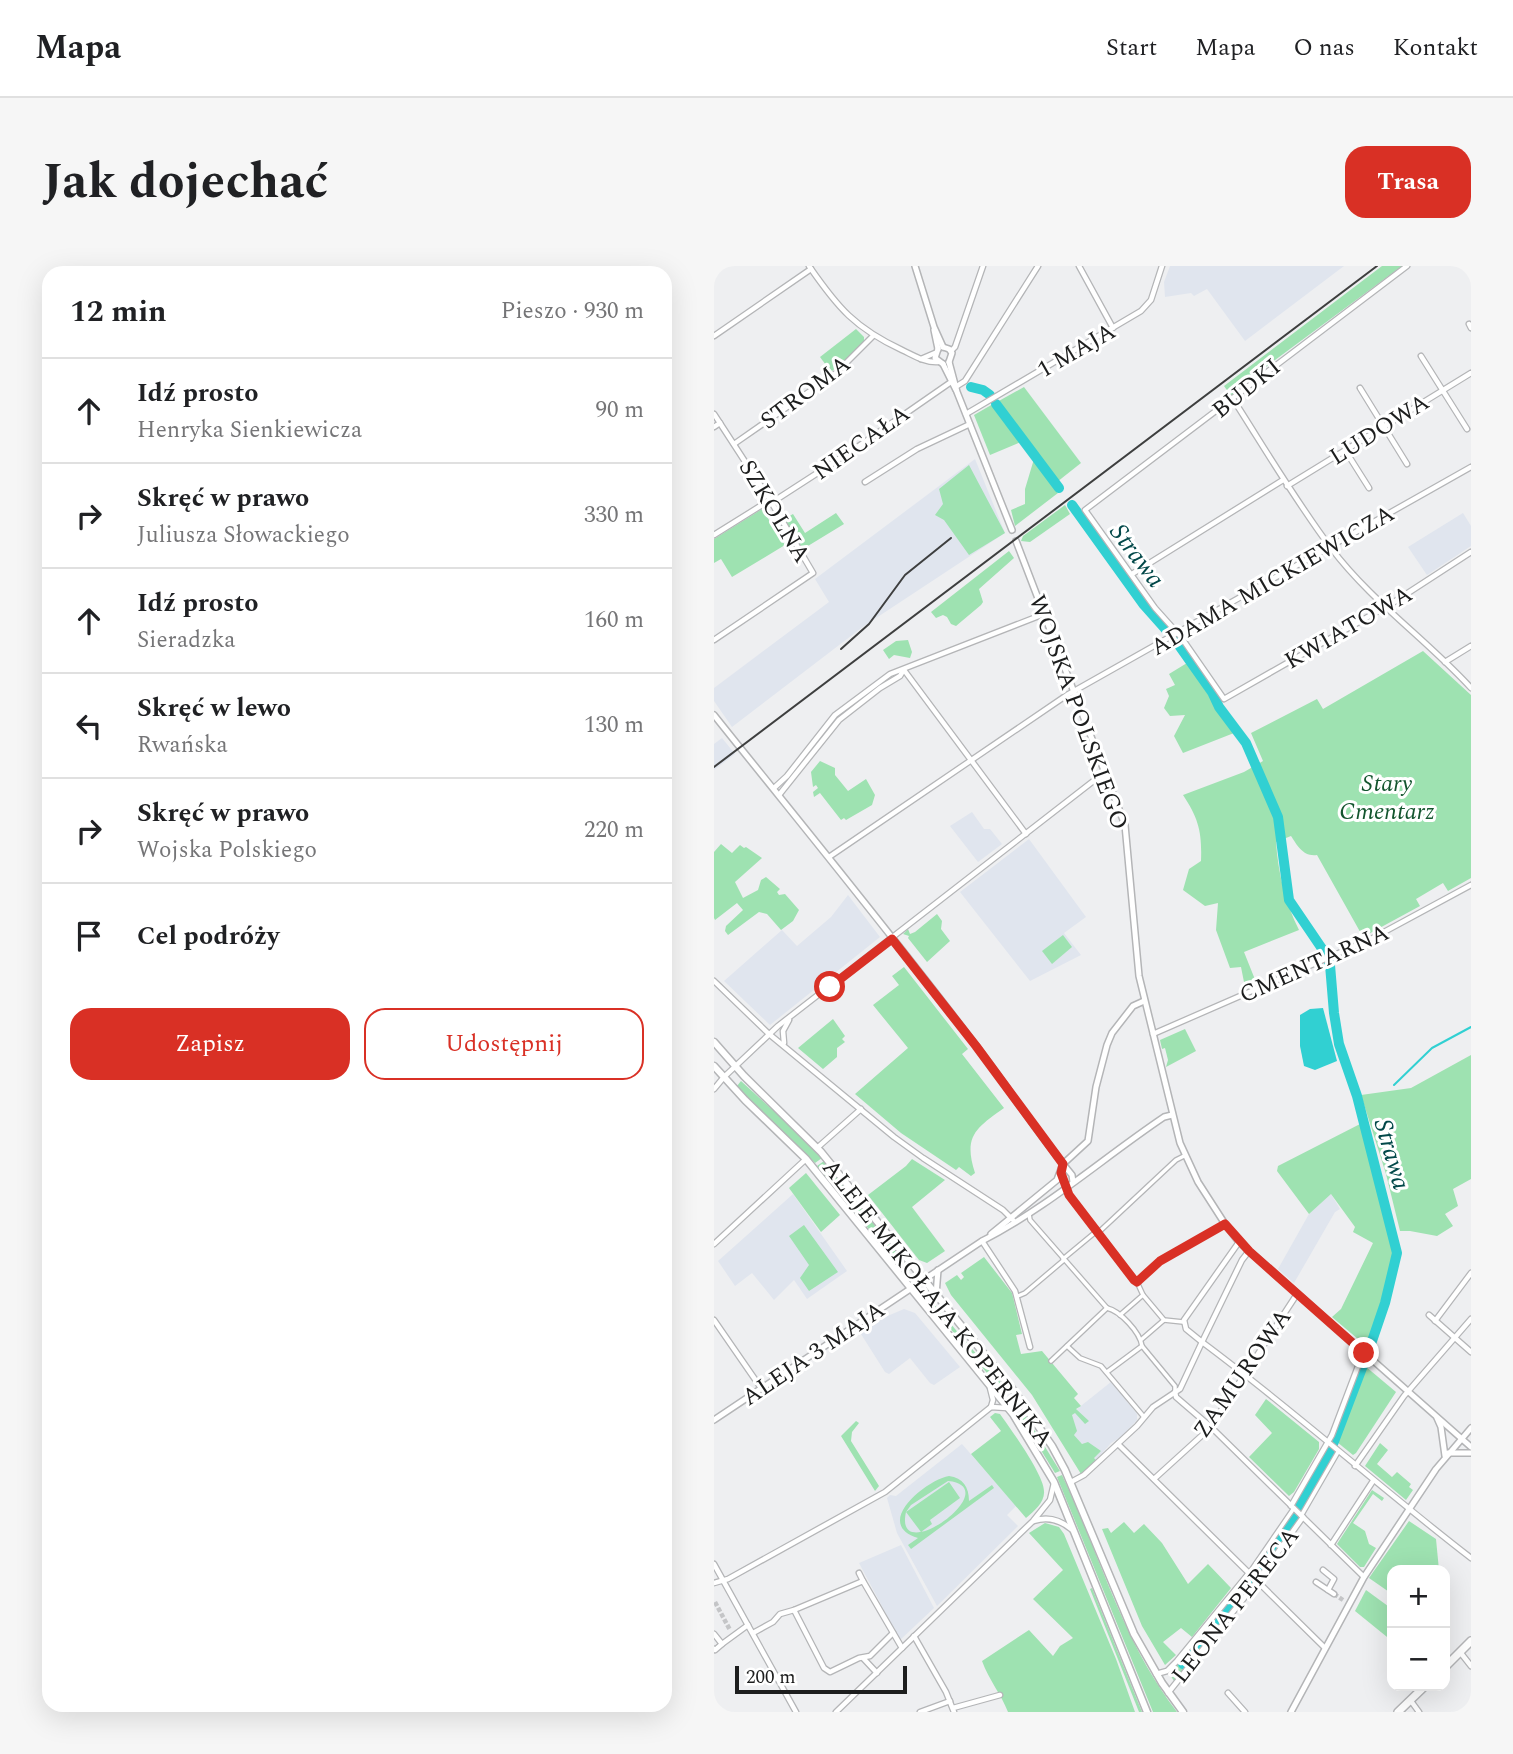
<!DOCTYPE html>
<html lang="pl">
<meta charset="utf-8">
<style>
body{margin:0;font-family:Spectral,serif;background:#f6f6f6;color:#202124}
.controls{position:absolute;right:21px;bottom:21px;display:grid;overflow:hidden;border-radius:14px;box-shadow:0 7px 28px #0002}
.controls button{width:63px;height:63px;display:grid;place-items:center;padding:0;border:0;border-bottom:2px solid #e0e0e0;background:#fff;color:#202124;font:35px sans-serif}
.scale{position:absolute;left:21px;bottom:18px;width:172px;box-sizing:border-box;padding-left:7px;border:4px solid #1d1e1e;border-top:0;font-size:19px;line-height:24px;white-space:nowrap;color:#1d1e1e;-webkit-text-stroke:5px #fff;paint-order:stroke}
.stop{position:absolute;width:21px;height:21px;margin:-16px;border:5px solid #d93025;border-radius:50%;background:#fff}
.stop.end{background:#d93025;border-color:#fff;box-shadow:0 2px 7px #0008}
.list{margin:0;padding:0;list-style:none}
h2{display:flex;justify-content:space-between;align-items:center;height:91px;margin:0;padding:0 28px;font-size:30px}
h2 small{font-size:23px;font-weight:400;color:#757577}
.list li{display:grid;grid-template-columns:46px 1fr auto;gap:21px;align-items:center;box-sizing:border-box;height:105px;padding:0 28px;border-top:2px solid #e0e0e0}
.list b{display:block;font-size:26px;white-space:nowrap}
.list p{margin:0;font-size:23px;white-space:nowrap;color:#757577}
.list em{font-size:23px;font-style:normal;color:#757577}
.actions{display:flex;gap:14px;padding:21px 28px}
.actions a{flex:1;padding:16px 0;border:2px solid #d93025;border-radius:21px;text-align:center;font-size:24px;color:#d93025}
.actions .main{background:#d93025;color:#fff}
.icon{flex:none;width:38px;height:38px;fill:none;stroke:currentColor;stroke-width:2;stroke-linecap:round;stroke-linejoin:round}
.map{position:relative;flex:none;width:757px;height:1446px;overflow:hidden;border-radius:21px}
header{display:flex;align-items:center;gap:42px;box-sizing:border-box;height:98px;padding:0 35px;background:#fff;border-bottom:2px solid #e0e0e0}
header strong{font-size:33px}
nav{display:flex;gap:38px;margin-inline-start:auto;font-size:24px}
.intro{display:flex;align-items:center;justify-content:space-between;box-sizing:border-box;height:168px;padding:0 42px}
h1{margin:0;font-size:49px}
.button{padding:18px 32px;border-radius:21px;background:#d93025;color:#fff;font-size:24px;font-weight:700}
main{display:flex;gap:42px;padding:0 42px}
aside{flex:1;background:#fff;border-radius:21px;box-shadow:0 7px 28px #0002}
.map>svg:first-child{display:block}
.built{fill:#e0e5ee}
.green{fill:#9ee2b1;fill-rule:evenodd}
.water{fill:#31d0d2}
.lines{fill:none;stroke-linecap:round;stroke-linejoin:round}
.stream{stroke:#31d0d2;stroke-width:2}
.river{stroke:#31d0d2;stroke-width:10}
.minor-tunnel{stroke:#c4c5c7;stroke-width:4.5;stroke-dasharray:4.5 2;stroke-linecap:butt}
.pedestrian-casing{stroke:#b4b5b7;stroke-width:6}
.minor-casing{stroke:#b4b5b7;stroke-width:7}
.tertiary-casing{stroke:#b4b5b7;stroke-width:8}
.secondary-casing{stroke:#b4b5b7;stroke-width:9}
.primary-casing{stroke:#b4b5b7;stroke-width:10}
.pedestrian{stroke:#fff;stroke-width:3.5}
.minor{stroke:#fff;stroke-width:4.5}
.tertiary{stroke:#fff;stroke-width:5}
.secondary{stroke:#fff;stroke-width:6}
.primary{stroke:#fff;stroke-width:7}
.rail{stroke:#3e3f3f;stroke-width:2}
.route{stroke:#d93025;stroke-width:9}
.labels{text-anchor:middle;stroke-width:6;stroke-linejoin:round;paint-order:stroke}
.street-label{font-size:24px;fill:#1d1e1e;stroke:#fff}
.park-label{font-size:24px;font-style:italic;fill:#13552e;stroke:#fff}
.water-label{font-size:26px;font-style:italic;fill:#024849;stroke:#fff}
</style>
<header>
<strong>Mapa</strong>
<nav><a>Start</a><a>Mapa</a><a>O nas</a><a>Kontakt</a></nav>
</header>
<div class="intro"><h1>Jak dojechać</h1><a class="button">Trasa</a></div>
<main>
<aside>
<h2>12 min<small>Pieszo · 930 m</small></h2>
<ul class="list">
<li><svg class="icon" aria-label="ahead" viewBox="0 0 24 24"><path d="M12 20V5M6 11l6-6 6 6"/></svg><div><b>Idź prosto</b><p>Henryka Sienkiewicza</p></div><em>90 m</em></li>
<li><svg class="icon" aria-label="right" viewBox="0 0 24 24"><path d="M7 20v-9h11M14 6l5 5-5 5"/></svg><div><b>Skręć w prawo</b><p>Juliusza Słowackiego</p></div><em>330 m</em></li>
<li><svg class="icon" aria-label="ahead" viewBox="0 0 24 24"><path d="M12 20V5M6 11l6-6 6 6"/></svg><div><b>Idź prosto</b><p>Sieradzka</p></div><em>160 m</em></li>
<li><svg class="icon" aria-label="left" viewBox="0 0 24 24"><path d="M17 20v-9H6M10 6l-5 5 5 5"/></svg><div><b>Skręć w lewo</b><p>Rwańska</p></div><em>130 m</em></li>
<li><svg class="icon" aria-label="right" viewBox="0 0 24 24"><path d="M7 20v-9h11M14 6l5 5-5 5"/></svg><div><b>Skręć w prawo</b><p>Wojska Polskiego</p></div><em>220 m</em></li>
<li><svg class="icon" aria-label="arrive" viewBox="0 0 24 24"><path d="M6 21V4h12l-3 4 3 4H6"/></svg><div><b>Cel podróży</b></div></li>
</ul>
<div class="actions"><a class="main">Zapisz</a><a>Udostępnij</a></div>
</aside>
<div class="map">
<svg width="757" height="1446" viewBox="0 0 757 1446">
<rect width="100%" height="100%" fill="#eeeff1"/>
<g class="built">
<polygon points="456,0 630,0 531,75 493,23 480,30 477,27 451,31 450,16"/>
<polygon points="261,193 291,267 150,360 18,461 0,435 0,422 115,336 101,313"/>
<polygon points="749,247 757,260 757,280 713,309 694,281"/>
<polygon points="8,472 21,488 0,504 0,478"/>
<polygon points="258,546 270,563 276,563 288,578 264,596 236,560"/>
<polygon points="315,573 372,651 350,667 367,689 316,715 246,626"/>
<polygon points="134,629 166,671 56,759 10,715 68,664 83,680 117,651"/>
<polygon points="79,928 133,1005 93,1033 80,1014 60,1034 38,1007 21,1020 4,995"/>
<polygon points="617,928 626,943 621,946 580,1017 564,1003 595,948"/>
<polygon points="190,1043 201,1047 246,1101 220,1119 216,1117 196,1092 175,1108 171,1106 147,1068 171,1051"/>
<polygon points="397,1116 423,1148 423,1154 407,1171 397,1177 382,1194 348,1155"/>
<polygon points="248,1178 302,1240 293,1249 304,1260 223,1340 183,1267 173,1232 176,1229 182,1230"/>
<polygon points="187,1279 220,1342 186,1374 145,1297"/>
</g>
<g class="green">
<polygon points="668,0 688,0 530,117 517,130 510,120"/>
<polygon points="142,63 150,71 150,77 117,106 106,91"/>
<polygon points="310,121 367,197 343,216 283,136"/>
<polygon points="279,138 307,176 276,189 260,149"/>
<polygon points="320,193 344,227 301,260 297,244 311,238 311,223"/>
<polygon points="255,199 291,267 255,289 230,254 221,249 229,238 225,223"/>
<polygon points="351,239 356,248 316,276 307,275 309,270"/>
<polygon points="48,243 71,279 18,311 7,293 0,297 0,273"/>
<polygon points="122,247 130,258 89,283 70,253 79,248 91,267"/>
<polygon points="295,285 300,292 265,323 269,336 267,339 242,360 237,358 233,351 229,349 222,352 217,346"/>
<polygon points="194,374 198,386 196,392 180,389 175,393 169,384 182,375"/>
<path d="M709 385 757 429V612L734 625 729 617 702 633 706 640 649 671 603 589C589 591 583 579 577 570L562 576C564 606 571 636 585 664L530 686 542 716 531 721 527 701 516 702 502 664 504 637 491 640 469 624 475 603 487 595C488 567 485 553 469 529L530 506 549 495 537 467 603 433 609 443Z"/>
<polygon points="473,397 520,467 469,487 460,470 471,449 456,450 450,442 455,430 452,423 461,419 455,408"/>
<polygon points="106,495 121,502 121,509 134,525 152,513 161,529 158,539 132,554 130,552 127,554 106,527 100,531 99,526 104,522 102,519 99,521 97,506"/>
<polygon points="7,578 18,587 26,579 30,582 32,581 48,592 21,616 29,632 44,624 47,614 52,611 66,623 63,626 65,629 71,628 85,644 79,655 67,664 53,648 45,646 14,669 11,665 12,660 29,644 23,637 1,654 0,652 0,586"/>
<polygon points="223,648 228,655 227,663 236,675 213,696 194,672 195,670 189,668 194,663 196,668 201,666"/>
<polygon points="349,669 358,681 338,698 328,685"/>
<path d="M190 701 254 783 248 788 290 842C262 862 249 870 261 907L257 910 245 901 242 904 187 867 141 828 194 782 159 739 185 719 178 710Z"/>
<polygon points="119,753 131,770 128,773 131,776 123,782 123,791 109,803 84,782"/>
<polygon points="471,763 482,785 452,801 454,794 451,782 448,783 446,774"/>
<polygon points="757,789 757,913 739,923 744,940 731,948 739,960 723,970 696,965 686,965 672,908 647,829 697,822"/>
<polygon points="27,815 96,878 108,892 101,897 32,830 23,820"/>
<polygon points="648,857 681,981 671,1032 656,1079 651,1079 618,1051 627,1043 659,977 639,966 641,961 617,928 595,948 563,905 564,900"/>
<polygon points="198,893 231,914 198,941 231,985 213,997 205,994 154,929 192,900"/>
<polygon points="110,895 196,1004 191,1007 103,900"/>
<polygon points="92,907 126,949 107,966 75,922"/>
<polygon points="90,959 124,1006 95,1025 86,1012 95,999 75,970"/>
<polygon points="270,991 298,1027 308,1068 302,1069 307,1088 328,1085 364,1128 360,1132 367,1140 362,1143 375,1155 371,1158 361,1147 358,1149 363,1165 360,1169 368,1178 374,1176 387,1185 380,1192 382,1194 367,1208 318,1129 237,1029 231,1017 243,1009 247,1014 250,1011 247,1007"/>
<polygon points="218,1036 294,1125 291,1129 216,1038"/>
<polygon points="651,1100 682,1126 642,1187 639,1189 623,1176"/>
<polygon points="552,1133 605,1176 605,1183 580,1226 575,1230 535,1191 558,1167 541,1149"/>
<polygon points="308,1144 346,1205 341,1207 304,1147"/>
<path d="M281 1147 286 1148C296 1162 330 1209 330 1225 331 1236 320 1245 312 1252L257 1188 287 1165 276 1151Z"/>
<polygon points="142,1155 145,1157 138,1166 137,1175 165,1220 161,1225 127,1170"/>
<polygon points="666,1177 674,1184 663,1198 678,1211 683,1206 697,1218 695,1221 699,1224 692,1234 651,1200"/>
<path d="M348 1209C387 1290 407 1373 463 1446H439L343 1211Z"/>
<path d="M235 1210C249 1212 255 1221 255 1235L278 1219 280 1222 197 1283 194 1279 204 1272C158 1258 212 1214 235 1210ZM234 1215C294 1221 179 1304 192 1246L207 1266 218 1258 216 1254 246 1232 235 1216 192 1246 197 1239Z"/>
<polygon points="658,1224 670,1232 668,1235 659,1228 639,1257 651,1265 655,1278 662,1282 650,1301 646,1301 623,1278"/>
<polygon points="695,1255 722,1273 725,1304 678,1304 678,1328 655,1312"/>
<polygon points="410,1256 420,1267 430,1258 448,1277 474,1318 494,1298 517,1322 478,1371 467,1362 449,1376 462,1389 451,1399 428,1360 388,1263 394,1262 397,1267"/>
<path d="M331 1257 345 1261 350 1268 402 1393 421 1446H294C287 1428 275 1414 268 1395L315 1364 339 1390 346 1380 359 1372 319 1333 349 1304 315 1267Z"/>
<polygon points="534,1312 535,1313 467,1396 470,1399 528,1328 540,1317 460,1415 455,1407"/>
<polygon points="378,1322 428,1446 425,1446 376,1323"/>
<polygon points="652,1324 678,1343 678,1375 641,1345"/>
</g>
<polygon class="water" points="609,742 623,795 601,804 590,800 586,780 586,749 596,743"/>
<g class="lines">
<polyline class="stream" points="680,819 718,782 757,761"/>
<g class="river">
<polyline points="257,121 269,124 276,129"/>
<polyline points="282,138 345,222"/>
<polyline points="358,239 430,339 454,366"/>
<polyline points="462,375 498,426 505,441 532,477 564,551 575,634 611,687 616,699 620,747 625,778 643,830 683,987 671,1037 656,1081 616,1186 577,1256 544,1304 469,1398"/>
</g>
<g class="minor-tunnel">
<polyline points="620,1328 629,1334"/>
<polyline points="1,1336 16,1364"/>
</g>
<g class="pedestrian-casing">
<g id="pedestrian">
<polyline points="353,922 356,930 423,1016 429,1029 406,1049"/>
<polyline points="315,948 316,954 393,1042"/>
<polyline points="386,965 462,894 470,890"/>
<polyline points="349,993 384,964"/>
<polyline points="423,1016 446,995 511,958"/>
<polyline points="429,1029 450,1054 469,1056"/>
<polyline points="304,1030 311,1027 350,994"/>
<path d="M393 1042C406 1045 426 1066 428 1080L461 1120V1126"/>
<polyline points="428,1073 450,1054"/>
<polyline points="353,1080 366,1092 387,1100 430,1151"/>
<polyline points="337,1095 393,1042"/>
<polyline points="393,1106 428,1080"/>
<polyline points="587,1250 624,1186"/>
<polyline points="536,1306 580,1242"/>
</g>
</g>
<g class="minor-casing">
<g id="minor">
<path d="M95 0C124 42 141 62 188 84 199 89 211 97 224 96"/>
<polyline points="365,0 399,62"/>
<polyline points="693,0 371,244 441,342 467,371 510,433 680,336 757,286"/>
<polyline points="755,58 757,62"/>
<polyline points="0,70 97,3"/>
<polyline points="237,85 241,81 269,0"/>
<polyline points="707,90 753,163"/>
<polyline points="207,93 221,87"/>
<polyline points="243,120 251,115 324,0"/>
<polyline points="646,122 693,198"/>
<path d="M519 133C551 183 581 234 617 282 657 335 712 373 757 422"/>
<polyline points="0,148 56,234 99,307 0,374"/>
<polyline points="252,148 427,45 437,34 448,0"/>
<polyline points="0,161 6,157"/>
<polyline points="20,178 122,107 159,70"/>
<polyline points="631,184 655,222"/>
<polyline points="151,216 203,183 256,158"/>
<polyline points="573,220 757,107"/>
<polyline points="57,237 139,184 237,116"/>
<polyline points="0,269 56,234"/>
<polyline points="418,308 569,214"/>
<polyline points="731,396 757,380"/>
<polyline points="190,404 312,568"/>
<polyline points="60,522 73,510 121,449 176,408 330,348"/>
<polyline points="65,529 125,454 166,422 186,410 189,405"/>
<polyline points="115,591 353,429 757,201"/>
<polyline points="0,715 55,768 180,871 209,892 289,944 299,954"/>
<polyline points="439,768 657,673 757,619"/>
<polyline points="70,777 69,765 75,754"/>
<polyline points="0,823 10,811 64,760 382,513 392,510"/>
<polyline points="103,882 147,843"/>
<polyline points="268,975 301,1025 316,1081"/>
<polyline points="525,976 470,1054 472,1063 488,1076 528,994 535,985"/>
<polyline points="0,978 92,893"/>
<polyline points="715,1049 757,1086"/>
<polyline points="0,1054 47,1122"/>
<polyline points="721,1055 757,1007"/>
<polyline points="276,1122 279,1134 277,1141"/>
<polyline points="461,1126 462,1131 498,1162 650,1311"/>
<polyline points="404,1178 611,1382"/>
<polyline points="641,1200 690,1130 757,1053"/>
<polyline points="440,1213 495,1163 583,1028"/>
<path d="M357 1216 370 1209 423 1160 439 1141 466 1123 488 1076C581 1145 666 1222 757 1292"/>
<polyline points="577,1240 618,1169 646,1095 646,1083"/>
<path d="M320 1255C334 1250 346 1254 357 1263"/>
<polyline points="617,1279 659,1215"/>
<polyline points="0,1298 82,1446"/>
<polyline points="609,1304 620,1313 614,1324"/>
<polyline points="145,1307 149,1315"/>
<polyline points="602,1316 620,1328"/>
<polyline points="0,1317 14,1313 171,1226 277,1141 293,1142"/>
<polyline points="80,1344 110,1402 116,1406 145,1392 156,1390 179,1367"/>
<polyline points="39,1367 59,1356 66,1348 80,1344 149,1315 188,1382"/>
<polyline points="0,1368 8,1378 34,1359"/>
<polyline points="200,1370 232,1426 240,1446"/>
<polyline points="0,1383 1,1384 8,1378"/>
<polyline points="746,1386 757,1400"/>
<polyline points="149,1392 163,1407"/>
<polyline points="442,1408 453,1405 463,1395 536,1306"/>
<polyline points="454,1427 542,1317 589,1251"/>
<polyline points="514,1427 531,1446"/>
<polyline points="697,1435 705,1446"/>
<polyline points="239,1442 286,1429"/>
<polyline points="122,1446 319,1255 336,1234 340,1217"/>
<polyline points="206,1446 236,1435"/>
</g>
</g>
<g class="tertiary-casing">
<g id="tertiary">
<polyline points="201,0 220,61 229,81"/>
<polyline points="220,64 224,83"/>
<polyline points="229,81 235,83 238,87 235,96"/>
<polyline points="224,83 221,92 229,98"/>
<polyline points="235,96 243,126 298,264"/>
<polyline points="229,98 242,124"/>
<polyline points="302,275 411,559 425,710 466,877 484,916 511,958 525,976 757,1181"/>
<path d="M0 449C87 558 176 666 260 777 294 821 323 867 358 909L359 916"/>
<polyline points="277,968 343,914 349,898 374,875 382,821 393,779 398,767 419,740 430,735"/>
<polyline points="222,1029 224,1004"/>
<polyline points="723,1152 727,1161 731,1190"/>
<path d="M0 1154 268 975C333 942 389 892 450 851L458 849"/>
<polyline points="734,1187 757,1187"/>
<polyline points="577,1446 650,1311 722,1203 757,1162"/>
</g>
</g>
<g class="secondary-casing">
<g id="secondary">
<polyline points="0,776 30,810 107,886 300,1125 338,1180 351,1204 420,1368 448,1417 469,1446"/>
<polyline points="0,800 31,834 92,893 299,1148 340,1216 433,1446"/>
</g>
</g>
<g class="primary-casing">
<g id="primary">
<polyline points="731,1401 757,1375"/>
<polyline points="684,1446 711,1420"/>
</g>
</g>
<use href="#pedestrian" class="pedestrian"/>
<use href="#minor" class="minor"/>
<use href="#tertiary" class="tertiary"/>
<use href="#secondary" class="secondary"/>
<use href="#primary" class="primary"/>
<g class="rail">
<polyline points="127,383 155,358 191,309 237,272"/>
<polyline points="0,501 663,0"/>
</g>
</g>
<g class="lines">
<polyline class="route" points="116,721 178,673 262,780 349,898 347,907 355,929 420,1014 423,1016 446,995 511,958 535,985 650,1087"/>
</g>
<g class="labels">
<g class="street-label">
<text transform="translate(362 84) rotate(-30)" y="8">1 MAJA</text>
<text transform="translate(532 122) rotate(-39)" y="8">BUDKI</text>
<text transform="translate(91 126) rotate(-37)" y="8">STROMA</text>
<text transform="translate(665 163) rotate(-32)" y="8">LUDOWA</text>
<text transform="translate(147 176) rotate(-35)" y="8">NIECAŁA</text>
<text transform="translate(61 245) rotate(59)" y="8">SZKOLNA</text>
<text transform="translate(558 314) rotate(-30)" y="8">ADAMA MICKIEWICZA</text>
<text transform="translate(634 361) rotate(-30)" y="8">KWIATOWA</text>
<text transform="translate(365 446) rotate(70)" y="8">WOJSKA POLSKIEGO</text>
<text transform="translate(600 697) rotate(-24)" y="8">CMENTARNA</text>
<text transform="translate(224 1037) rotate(52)" y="8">ALEJE MIKOŁAJA KOPERNIKA</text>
<text transform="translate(99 1087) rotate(-34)" y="8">ALEJA 3 MAJA</text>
<text transform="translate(528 1107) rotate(-55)" y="8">ZAMUROWA</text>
<text transform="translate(521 1339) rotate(-52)" y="8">LEONA PERECA</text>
</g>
<g class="park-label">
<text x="673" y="525">Stary<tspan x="673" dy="28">Cmentarz</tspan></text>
</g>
<g class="water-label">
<text transform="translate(424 289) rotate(53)" y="9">Strawa</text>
<text transform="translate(679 888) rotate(74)" y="9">Strawa</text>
</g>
</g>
</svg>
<div class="controls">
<button>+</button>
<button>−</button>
</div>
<div class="scale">200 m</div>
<div class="stop" style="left:116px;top:721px"></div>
<div class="stop end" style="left:650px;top:1087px"></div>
</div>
</main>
